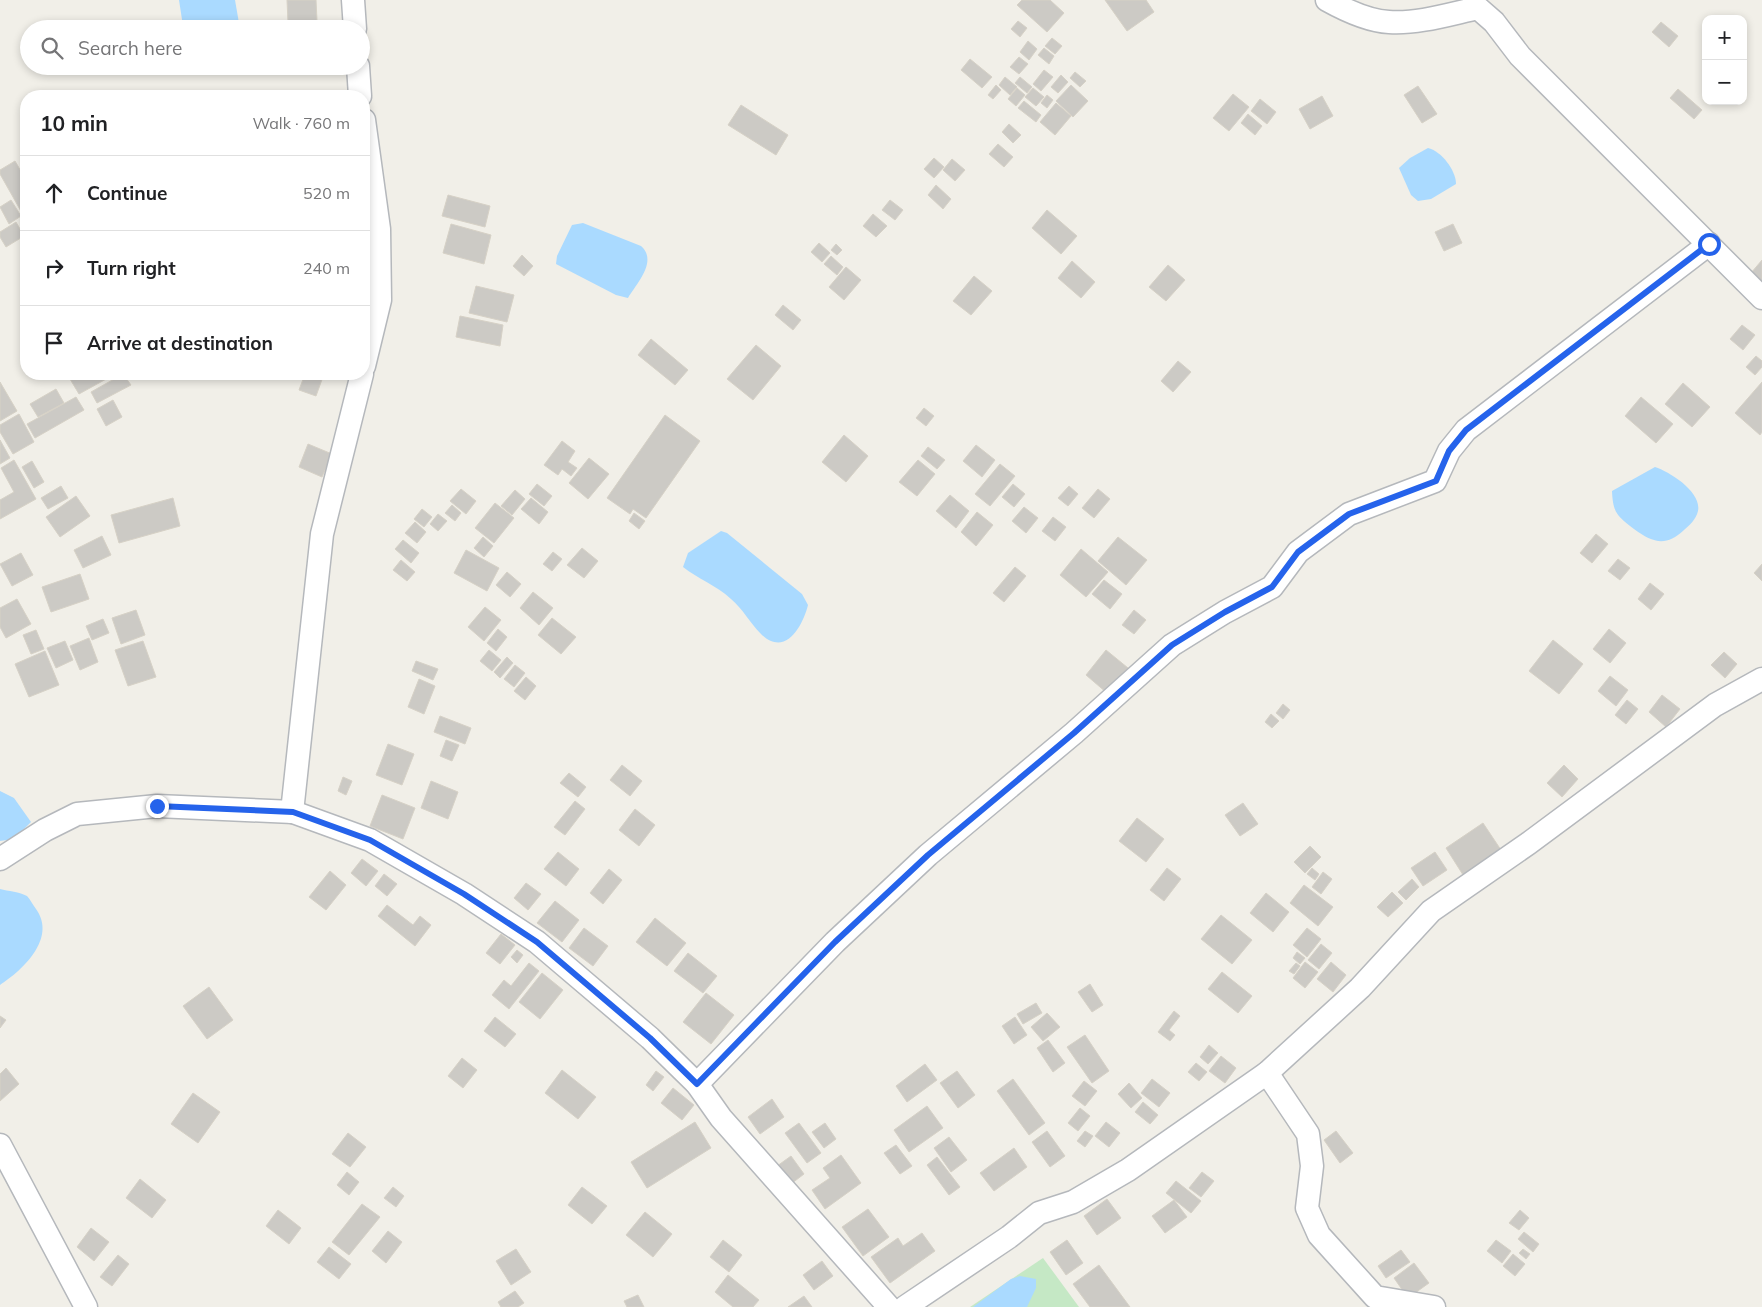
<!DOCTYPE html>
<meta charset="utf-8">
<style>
body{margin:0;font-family:Mulish,sans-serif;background:#f6f6f6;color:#202124}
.controls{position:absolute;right:15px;top:15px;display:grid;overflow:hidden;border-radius:10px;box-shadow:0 2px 8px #0003}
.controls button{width:45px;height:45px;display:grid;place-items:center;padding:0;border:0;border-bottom:1px solid #e0e0e0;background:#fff;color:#202124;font:25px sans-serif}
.stop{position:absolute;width:15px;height:15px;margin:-11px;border:4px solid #2563eb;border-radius:50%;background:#fff}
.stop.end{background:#2563eb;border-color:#fff;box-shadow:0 1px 5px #0008}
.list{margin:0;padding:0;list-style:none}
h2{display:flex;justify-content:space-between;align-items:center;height:65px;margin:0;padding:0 20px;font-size:21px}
h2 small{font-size:16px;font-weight:400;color:#757577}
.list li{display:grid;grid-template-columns:32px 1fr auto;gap:15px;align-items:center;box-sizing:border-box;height:75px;padding:0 20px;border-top:1px solid #e0e0e0}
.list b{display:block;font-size:19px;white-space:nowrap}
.list em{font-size:16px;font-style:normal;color:#757577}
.icon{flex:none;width:28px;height:28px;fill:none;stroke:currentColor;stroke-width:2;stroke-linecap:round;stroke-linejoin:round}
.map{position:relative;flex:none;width:1762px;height:1307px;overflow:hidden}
.search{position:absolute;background:#fff;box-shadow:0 2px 8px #0003;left:20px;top:20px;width:350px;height:55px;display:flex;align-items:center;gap:12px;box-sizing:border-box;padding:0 18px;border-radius:28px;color:#757577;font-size:19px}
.panel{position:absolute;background:#fff;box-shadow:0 2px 8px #0003;left:20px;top:90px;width:350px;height:290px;border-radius:20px}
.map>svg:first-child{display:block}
.green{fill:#c5e8c5}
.water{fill:#aadaff}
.building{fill:#cccac5;stroke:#d6d1c6}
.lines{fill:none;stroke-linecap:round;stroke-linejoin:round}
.minor-casing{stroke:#b5b8bc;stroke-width:25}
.minor{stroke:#fff;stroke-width:22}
.route{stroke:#2563eb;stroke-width:6}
</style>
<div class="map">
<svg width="1762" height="1307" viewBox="0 0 1762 1307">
<rect width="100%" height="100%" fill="#f1efe8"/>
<polygon class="green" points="1043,1258 1079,1307 970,1307"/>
<g class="water">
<polygon points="179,0 235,0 240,29 186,29 183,26"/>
<path d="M1428 148C1441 151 1456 170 1456 184L1431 199 1418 201 1411 195 1399 168 1410 158Z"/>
<path d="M583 223 641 246C658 261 637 283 628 298L616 295 556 264 557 256 572 225Z"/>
<path d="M1655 467C1670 472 1702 492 1698 511 1696 519 1690 525 1684 530 1666 547 1653 543 1634 529 1617 516 1613 513 1612 491Z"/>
<path d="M721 531 727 533 802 594 808 605C803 625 786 658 761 634 750 623 743 609 731 599 716 585 698 579 683 567L688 553Z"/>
<polygon points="0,791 14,798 31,822 14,839 0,841"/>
<path d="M0 889C8 891 20 892 27 896 30 899 33 905 36 909 57 938 23 970 0 985Z"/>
<polygon points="1020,1276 1036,1279 1036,1288 1027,1307 973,1307 1011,1279"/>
</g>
<g class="building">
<polygon points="287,0 316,0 317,21 288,22"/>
<polygon points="1022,0 1050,0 1064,13 1047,32 1017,5"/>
<polygon points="1105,0 1146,0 1154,12 1127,31"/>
<polygon points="1018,21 1027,28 1020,37 1011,29"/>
<polygon points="1661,22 1678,36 1669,47 1652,32"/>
<polygon points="1052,38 1062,46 1055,54 1045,46"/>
<polygon points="1028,41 1037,49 1029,60 1020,52"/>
<polygon points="1044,48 1054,56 1049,64 1038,55"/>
<polygon points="1019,57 1028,64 1019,74 1010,67"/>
<polygon points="970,59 992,77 982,88 961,70"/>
<polygon points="1044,70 1053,77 1041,91 1033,84"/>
<polygon points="1075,72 1086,81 1080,87 1070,78"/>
<polygon points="1061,75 1068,82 1058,93 1051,87"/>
<polygon points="1005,77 1017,87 1010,95 999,85"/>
<polygon points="1020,77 1032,87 1027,93 1015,83"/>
<polygon points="996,85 1001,90 993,99 988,95"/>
<polygon points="1071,85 1088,101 1073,117 1056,101"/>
<polygon points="1418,86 1437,114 1422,123 1404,95"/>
<polygon points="1017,88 1025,95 1016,106 1008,99"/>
<polygon points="1033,88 1044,97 1036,106 1025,97"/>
<polygon points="1678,89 1702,110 1694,119 1670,98"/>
<polygon points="1233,94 1249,107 1229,131 1213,118"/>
<polygon points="1047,95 1053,100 1047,108 1041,103"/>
<polygon points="1322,96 1333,116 1310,129 1299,109"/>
<polygon points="1260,99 1276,112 1267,124 1251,111"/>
<polygon points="1024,101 1041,115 1036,122 1018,108"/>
<polygon points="1056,103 1071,116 1055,135 1040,122"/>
<polygon points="741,105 788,135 776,155 728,125"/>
<polygon points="1248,114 1262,126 1255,135 1241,123"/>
<polygon points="1009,124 1021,135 1013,143 1002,132"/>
<polygon points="998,144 1013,157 1004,167 989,154"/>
<polygon points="934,158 944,167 934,178 924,169"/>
<polygon points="952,159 965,170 955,181 943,170"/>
<polygon points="15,161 26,180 26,211 22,213 0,174 0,170"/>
<polygon points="936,185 951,199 943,209 928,195"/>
<polygon points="448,195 490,206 485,227 442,216"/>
<polygon points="11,200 21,216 9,224 0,207"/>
<polygon points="890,200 903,210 895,220 882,210"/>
<polygon points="1047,210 1077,236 1061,254 1032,228"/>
<polygon points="873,214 887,226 876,237 863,226"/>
<polygon points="26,221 26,233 21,225"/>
<polygon points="16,222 24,236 6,247 0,237 0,232"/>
<polygon points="451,224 491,235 484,264 443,253"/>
<polygon points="1453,224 1462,243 1444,251 1435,232"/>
<polygon points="819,243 830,253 822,262 811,252"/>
<polygon points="836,244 842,250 837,255 831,250"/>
<polygon points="522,255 533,266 524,276 513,266"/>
<polygon points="831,256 843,267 837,275 824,264"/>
<polygon points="1762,260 1762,282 1751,273"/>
<polygon points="1072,261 1095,282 1081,298 1058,278"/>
<polygon points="1168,265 1185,280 1166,301 1149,287"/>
<polygon points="846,267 861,280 844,300 829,287"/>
<polygon points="974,276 992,291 971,315 953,301"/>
<polygon points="476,286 514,295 507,322 469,313"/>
<polygon points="783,305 801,320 793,330 775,315"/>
<polygon points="460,316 503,325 500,346 456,337"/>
<polygon points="1742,325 1755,335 1743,350 1730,339"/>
<polygon points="651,339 688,370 675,385 638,355"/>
<polygon points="756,345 781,366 753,400 727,379"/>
<polygon points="1756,356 1762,361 1762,367 1755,375 1746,367"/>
<polygon points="1178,361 1191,372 1173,392 1161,381"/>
<polygon points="67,374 105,374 108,378 79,394"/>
<polygon points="123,374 131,385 97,403 91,392"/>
<polygon points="305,374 324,374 316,396 299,390"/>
<polygon points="0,382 17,411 0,421"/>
<polygon points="1762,382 1762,432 1760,435 1735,413"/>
<polygon points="1683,383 1710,407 1692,427 1665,404"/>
<polygon points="56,389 64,403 38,417 30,404"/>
<polygon points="76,397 84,410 35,438 27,424"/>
<polygon points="1641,397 1673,424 1656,443 1625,416"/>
<polygon points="113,400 122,417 106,426 97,409"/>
<polygon points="924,408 934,416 926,426 916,418"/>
<polygon points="19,414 34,442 13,454 0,432 0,425"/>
<polygon points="665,415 700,441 646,518 633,509 630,514 607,498"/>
<polygon points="844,435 868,456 846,482 822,462"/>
<polygon points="0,440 10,458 0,464"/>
<polygon points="562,441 575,451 568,462 577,468 571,476 562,469 558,475 544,465"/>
<polygon points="308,444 332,454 322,477 299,467"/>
<polygon points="976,445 995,460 982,477 963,461"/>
<polygon points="928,447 945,460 937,469 921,456"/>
<polygon points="589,458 609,474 588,499 569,483"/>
<polygon points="14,460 36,499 0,519 0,500 14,492 1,468"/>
<polygon points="918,460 935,474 917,496 899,482"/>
<polygon points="32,461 44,482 34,488 22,467"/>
<polygon points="1000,464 1015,476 990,506 975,494"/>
<polygon points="537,484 552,496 544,506 529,494"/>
<polygon points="1013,484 1025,494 1014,507 1002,497"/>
<polygon points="61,486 68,498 48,509 41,498"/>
<polygon points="1069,486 1078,494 1068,506 1058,498"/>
<polygon points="461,489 476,501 466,514 450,501"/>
<polygon points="1098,489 1110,499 1094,518 1082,508"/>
<polygon points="515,490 525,499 512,515 501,506"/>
<polygon points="950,495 969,511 956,528 936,511"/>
<polygon points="76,496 90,516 60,537 46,517"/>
<polygon points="173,498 180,526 119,543 111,515"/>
<polygon points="531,498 548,512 539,524 521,509"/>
<polygon points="495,503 514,518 494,543 475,528"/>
<polygon points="452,505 461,513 455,521 445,513"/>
<polygon points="1024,507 1038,518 1026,533 1012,521"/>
<polygon points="422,509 432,517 424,527 414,519"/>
<polygon points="977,512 993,525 976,546 961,532"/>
<polygon points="634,513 645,521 639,529 629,521"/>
<polygon points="438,514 447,521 438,531 430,524"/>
<polygon points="1053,517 1066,527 1055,541 1042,531"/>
<polygon points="415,522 426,532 417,543 405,533"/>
<polygon points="1596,534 1608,544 1592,563 1580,553"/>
<polygon points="102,536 111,555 83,568 74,550"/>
<polygon points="483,537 493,546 484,557 474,548"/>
<polygon points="1118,537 1147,560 1126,585 1098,561"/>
<polygon points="403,540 419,553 411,563 395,549"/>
<polygon points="582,548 598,561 584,578 567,565"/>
<polygon points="1081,549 1108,572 1086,597 1060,575"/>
<polygon points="466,550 499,568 487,591 454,573"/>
<polygon points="553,552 562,559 552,571 543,564"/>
<polygon points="21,553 33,575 12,586 0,564"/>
<polygon points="1618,559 1630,568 1620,580 1608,571"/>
<polygon points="401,560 415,572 407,581 393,570"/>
<polygon points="1762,564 1762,581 1754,573"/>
<polygon points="1015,567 1026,576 1004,602 993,593"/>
<polygon points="507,572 521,584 510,597 496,585"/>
<polygon points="80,574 89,599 51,612 42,587"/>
<polygon points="1104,580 1122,594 1110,609 1092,594"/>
<polygon points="1650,583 1664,594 1651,610 1638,599"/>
<polygon points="533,592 553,608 539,625 520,608"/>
<polygon points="17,599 31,624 6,638 0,627 0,608"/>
<polygon points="485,607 501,620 484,641 468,627"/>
<polygon points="136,610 145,635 121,644 112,618"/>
<polygon points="1134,610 1146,620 1134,634 1122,625"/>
<polygon points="552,618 576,637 561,654 538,635"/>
<polygon points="103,619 109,633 92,640 86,626"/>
<polygon points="498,629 507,637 496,651 487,643"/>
<polygon points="1609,629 1626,643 1610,663 1593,649"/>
<polygon points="36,630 44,649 31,654 23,635"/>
<polygon points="89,638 98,662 80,670 70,646"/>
<polygon points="1553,640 1583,664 1559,694 1529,671"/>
<polygon points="65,641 73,660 56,668 47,648"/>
<polygon points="143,641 156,677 128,686 115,650"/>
<polygon points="489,650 501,660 492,671 480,661"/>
<polygon points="1106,650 1128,668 1107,693 1086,675"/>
<polygon points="45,651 59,685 29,697 15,664"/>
<polygon points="1724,652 1737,664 1725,678 1711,665"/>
<polygon points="507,657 513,663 500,678 494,672"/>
<polygon points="416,661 438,669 433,680 412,671"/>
<polygon points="515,665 525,673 514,687 504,679"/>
<polygon points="1610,676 1628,690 1616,706 1598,691"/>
<polygon points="526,677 536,686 525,700 514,691"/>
<polygon points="419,679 435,686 424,714 408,707"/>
<polygon points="1662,695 1680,709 1666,727 1649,712"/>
<polygon points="1627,700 1638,709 1626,724 1615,715"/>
<polygon points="1283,704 1290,710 1283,719 1276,713"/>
<polygon points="1271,714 1279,721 1272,728 1265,722"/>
<polygon points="440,716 471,728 465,744 434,732"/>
<polygon points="446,740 459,745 452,761 440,756"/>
<polygon points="388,744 414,754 402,785 376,775"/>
<polygon points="622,765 642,781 630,796 610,780"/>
<polygon points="1564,765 1578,779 1562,797 1547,783"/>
<polygon points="569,773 586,787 578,797 560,783"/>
<polygon points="343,777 352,781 346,795 338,791"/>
<polygon points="431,781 458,792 448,819 421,808"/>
<polygon points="382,795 415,808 403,839 370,826"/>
<polygon points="575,801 585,809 565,835 554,827"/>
<polygon points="1243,803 1258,824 1240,836 1225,815"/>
<polygon points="635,809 655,825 639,846 619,830"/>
<polygon points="1137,818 1164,839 1146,862 1119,841"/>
<polygon points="1483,823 1503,853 1465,878 1446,848"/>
<polygon points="1310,846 1321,857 1305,873 1294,862"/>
<polygon points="558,852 579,869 566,886 544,869"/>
<polygon points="1435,852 1447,870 1423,886 1411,868"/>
<polygon points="362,859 378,871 366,886 351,873"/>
<polygon points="1167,868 1181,879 1164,901 1150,890"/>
<polygon points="1312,868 1319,874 1315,880 1307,874"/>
<polygon points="609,869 622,880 603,904 590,893"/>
<polygon points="330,871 346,885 326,910 309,897"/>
<polygon points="1323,872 1332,879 1321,894 1312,887"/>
<polygon points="384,874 397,884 387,896 375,886"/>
<polygon points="1412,879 1419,887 1406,900 1398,892"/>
<polygon points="526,883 541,894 528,910 514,898"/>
<polygon points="1304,885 1333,907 1318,926 1290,903"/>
<polygon points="1392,892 1403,903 1388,917 1377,907"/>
<polygon points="1266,893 1289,912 1273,932 1250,913"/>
<polygon points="555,901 579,920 562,942 537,923"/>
<polygon points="387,905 413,925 420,916 431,925 415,946 378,916"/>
<polygon points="1221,915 1252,940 1232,964 1201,939"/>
<polygon points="655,918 686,943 667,966 636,942"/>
<polygon points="584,928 608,946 593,966 569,948"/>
<polygon points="1307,928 1321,939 1307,957 1293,945"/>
<polygon points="501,934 515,945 500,964 486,953"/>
<polygon points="1321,944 1332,953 1319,969 1308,960"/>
<polygon points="517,950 523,955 517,963 511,957"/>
<polygon points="1297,952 1305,958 1300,964 1293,958"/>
<polygon points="688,953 717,976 703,993 674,971"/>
<polygon points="1305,962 1318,972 1305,988 1293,978"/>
<polygon points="1331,962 1346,975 1333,992 1317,979"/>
<polygon points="529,963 539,971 509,1009 492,995 504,980 511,986"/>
<polygon points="1296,963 1300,966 1294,974 1289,971"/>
<polygon points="1222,972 1252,996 1238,1013 1208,989"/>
<polygon points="542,973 563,990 540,1019 519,1002"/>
<polygon points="1090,984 1103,1005 1092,1012 1078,992"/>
<polygon points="209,987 233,1020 207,1039 183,1006"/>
<polygon points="706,993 734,1015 711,1044 683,1022"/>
<polygon points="1036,1003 1042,1013 1023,1024 1017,1014"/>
<polygon points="1174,1011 1180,1016 1169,1030 1175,1035 1170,1041 1158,1032"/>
<polygon points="1047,1013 1060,1027 1043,1041 1031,1027"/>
<polygon points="0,1016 6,1020 0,1028"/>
<polygon points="495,1017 516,1034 505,1047 484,1031"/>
<polygon points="1015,1017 1027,1035 1014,1044 1002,1026"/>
<polygon points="1085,1035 1109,1071 1092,1083 1067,1047"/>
<polygon points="1048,1040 1065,1063 1053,1072 1037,1048"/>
<polygon points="1209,1045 1218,1053 1208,1064 1200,1057"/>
<polygon points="1221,1056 1236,1068 1225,1083 1209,1071"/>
<polygon points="462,1058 477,1070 463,1088 448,1076"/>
<polygon points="1196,1063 1207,1072 1199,1081 1188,1072"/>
<polygon points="925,1064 937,1080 907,1102 896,1086"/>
<polygon points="6,1068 19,1084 0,1101 0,1074"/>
<polygon points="562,1070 596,1097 578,1119 545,1093"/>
<polygon points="656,1071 664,1077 653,1091 646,1085"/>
<polygon points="957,1071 975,1095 958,1108 940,1083"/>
<polygon points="1013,1079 1045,1123 1029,1135 997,1091"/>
<polygon points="1152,1079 1170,1093 1159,1107 1141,1093"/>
<polygon points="1084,1081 1097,1091 1085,1106 1072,1096"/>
<polygon points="1129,1083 1142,1098 1131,1108 1118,1094"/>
<polygon points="673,1088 694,1105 682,1120 661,1103"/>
<polygon points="193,1093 220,1112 198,1143 171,1124"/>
<polygon points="772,1099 784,1117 760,1134 748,1117"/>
<polygon points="1143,1102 1158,1115 1150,1124 1135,1112"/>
<polygon points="927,1106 943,1128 909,1152 894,1130"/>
<polygon points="1080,1108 1090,1116 1078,1131 1068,1123"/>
<polygon points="695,1122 711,1148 647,1188 631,1162"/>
<polygon points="1106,1122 1120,1133 1109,1147 1095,1136"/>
<polygon points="799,1123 821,1153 807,1163 785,1133"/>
<polygon points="825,1123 836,1139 824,1148 812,1132"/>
<polygon points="1047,1131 1065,1156 1050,1167 1032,1142"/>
<polygon points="1085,1131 1093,1136 1085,1147 1077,1141"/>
<polygon points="1336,1131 1353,1153 1340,1163 1324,1140"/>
<polygon points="348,1133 366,1147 350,1167 332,1154"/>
<polygon points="949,1137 967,1160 951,1172 934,1148"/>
<polygon points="896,1145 912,1166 900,1174 884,1153"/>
<polygon points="1014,1148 1027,1167 994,1191 980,1173"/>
<polygon points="841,1155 861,1183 825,1209 812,1190 830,1178 823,1168"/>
<polygon points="791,1156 804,1174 787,1187 773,1169"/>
<polygon points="937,1157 960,1187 949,1195 927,1165"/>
<polygon points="347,1172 359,1182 349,1195 337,1185"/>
<polygon points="1202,1172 1214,1181 1201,1197 1189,1188"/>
<polygon points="140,1179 166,1200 152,1218 126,1198"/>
<polygon points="1176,1181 1201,1201 1191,1213 1166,1193"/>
<polygon points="393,1187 404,1196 396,1207 384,1198"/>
<polygon points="582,1187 607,1206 592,1224 568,1205"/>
<polygon points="1107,1199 1121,1218 1097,1235 1084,1216"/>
<polygon points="1174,1200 1187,1217 1165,1233 1152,1216"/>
<polygon points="362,1204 380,1217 349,1255 332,1242"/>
<polygon points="868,1209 889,1237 863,1256 842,1227"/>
<polygon points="278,1210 301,1228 289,1244 266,1226"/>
<polygon points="1520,1210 1529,1218 1519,1230 1509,1223"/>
<polygon points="645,1212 672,1234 653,1257 626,1235"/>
<polygon points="91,1228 109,1242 94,1261 77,1247"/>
<polygon points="388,1231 402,1242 386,1263 372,1251"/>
<polygon points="1524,1232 1539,1244 1533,1252 1518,1239"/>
<polygon points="922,1233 935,1251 890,1283 871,1257 898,1238 903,1246"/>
<polygon points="723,1240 742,1255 729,1272 710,1257"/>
<polygon points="1067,1240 1083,1263 1066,1275 1050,1252"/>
<polygon points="1496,1240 1511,1251 1502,1263 1487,1251"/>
<polygon points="329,1247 351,1264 339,1279 317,1262"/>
<polygon points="516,1249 531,1272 511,1285 496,1261"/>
<polygon points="1523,1249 1530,1254 1526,1259 1519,1253"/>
<polygon points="1401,1250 1410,1262 1386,1278 1378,1266"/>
<polygon points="1513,1254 1525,1264 1515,1276 1503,1266"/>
<polygon points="118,1255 129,1264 112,1286 100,1277"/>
<polygon points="822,1261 833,1276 814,1290 803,1275"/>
<polygon points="1414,1263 1429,1283 1408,1298 1394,1278"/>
<polygon points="1099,1265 1130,1307 1090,1307 1073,1284"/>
<polygon points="728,1275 759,1300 753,1307 733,1307 715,1292"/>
<polygon points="515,1291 524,1303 518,1307 501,1307 498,1302"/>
<polygon points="638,1295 644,1307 627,1307 624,1301"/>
<polygon points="804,1296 812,1307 788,1307"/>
</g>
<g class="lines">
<g class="minor-casing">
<g id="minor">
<polyline points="353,0 355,29"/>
<path d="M1327 0C1345 10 1368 21 1389 22 1418 24 1450 14 1478 8L1494 22 1520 56 1762 298"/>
<polyline points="358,66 360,96"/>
<polyline points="364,120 379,229 380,300 364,366"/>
<polyline points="292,812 322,534 362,374"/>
<polyline points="0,859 45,830 77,814 157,806 293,812 370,840 464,894 537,942 650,1038 697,1084 721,1118 889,1307"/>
<polyline points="1267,1073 1308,1134 1312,1166 1307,1208 1319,1235 1375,1297 1434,1307"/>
<polyline points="697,1084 835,942 928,855 1074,733 1172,645 1225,612 1272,587 1298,552 1349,514 1435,481 1449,451 1466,430 1709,244"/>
<polyline points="0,1145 86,1307"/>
<polyline points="905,1307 1009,1237 1039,1213 1073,1202 1128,1170 1267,1073 1360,988 1431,911 1529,843 1715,705 1762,679"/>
</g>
</g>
<use href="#minor" class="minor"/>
</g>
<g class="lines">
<polyline class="route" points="157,806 293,812 370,840 464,894 537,942 650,1038 697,1084 835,942 928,855 1074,733 1172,645 1225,612 1272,587 1298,552 1349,514 1436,481 1449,451 1466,430 1709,244"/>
</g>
</svg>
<div class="controls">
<button>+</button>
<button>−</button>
</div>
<div class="stop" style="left:1709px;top:244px"></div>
<div class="stop end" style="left:157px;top:806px"></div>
<div class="search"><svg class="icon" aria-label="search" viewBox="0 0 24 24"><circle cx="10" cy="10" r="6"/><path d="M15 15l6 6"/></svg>Search here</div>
<section class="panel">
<h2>10 min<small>Walk · 760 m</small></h2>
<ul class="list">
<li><svg class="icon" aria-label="ahead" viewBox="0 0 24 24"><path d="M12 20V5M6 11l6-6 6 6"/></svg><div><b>Continue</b></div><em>520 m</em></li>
<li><svg class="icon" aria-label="right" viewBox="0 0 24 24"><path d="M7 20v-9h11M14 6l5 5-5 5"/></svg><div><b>Turn right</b></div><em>240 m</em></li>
<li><svg class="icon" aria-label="arrive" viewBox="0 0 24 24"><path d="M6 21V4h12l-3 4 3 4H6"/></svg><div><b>Arrive at destination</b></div></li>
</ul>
</section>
</div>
